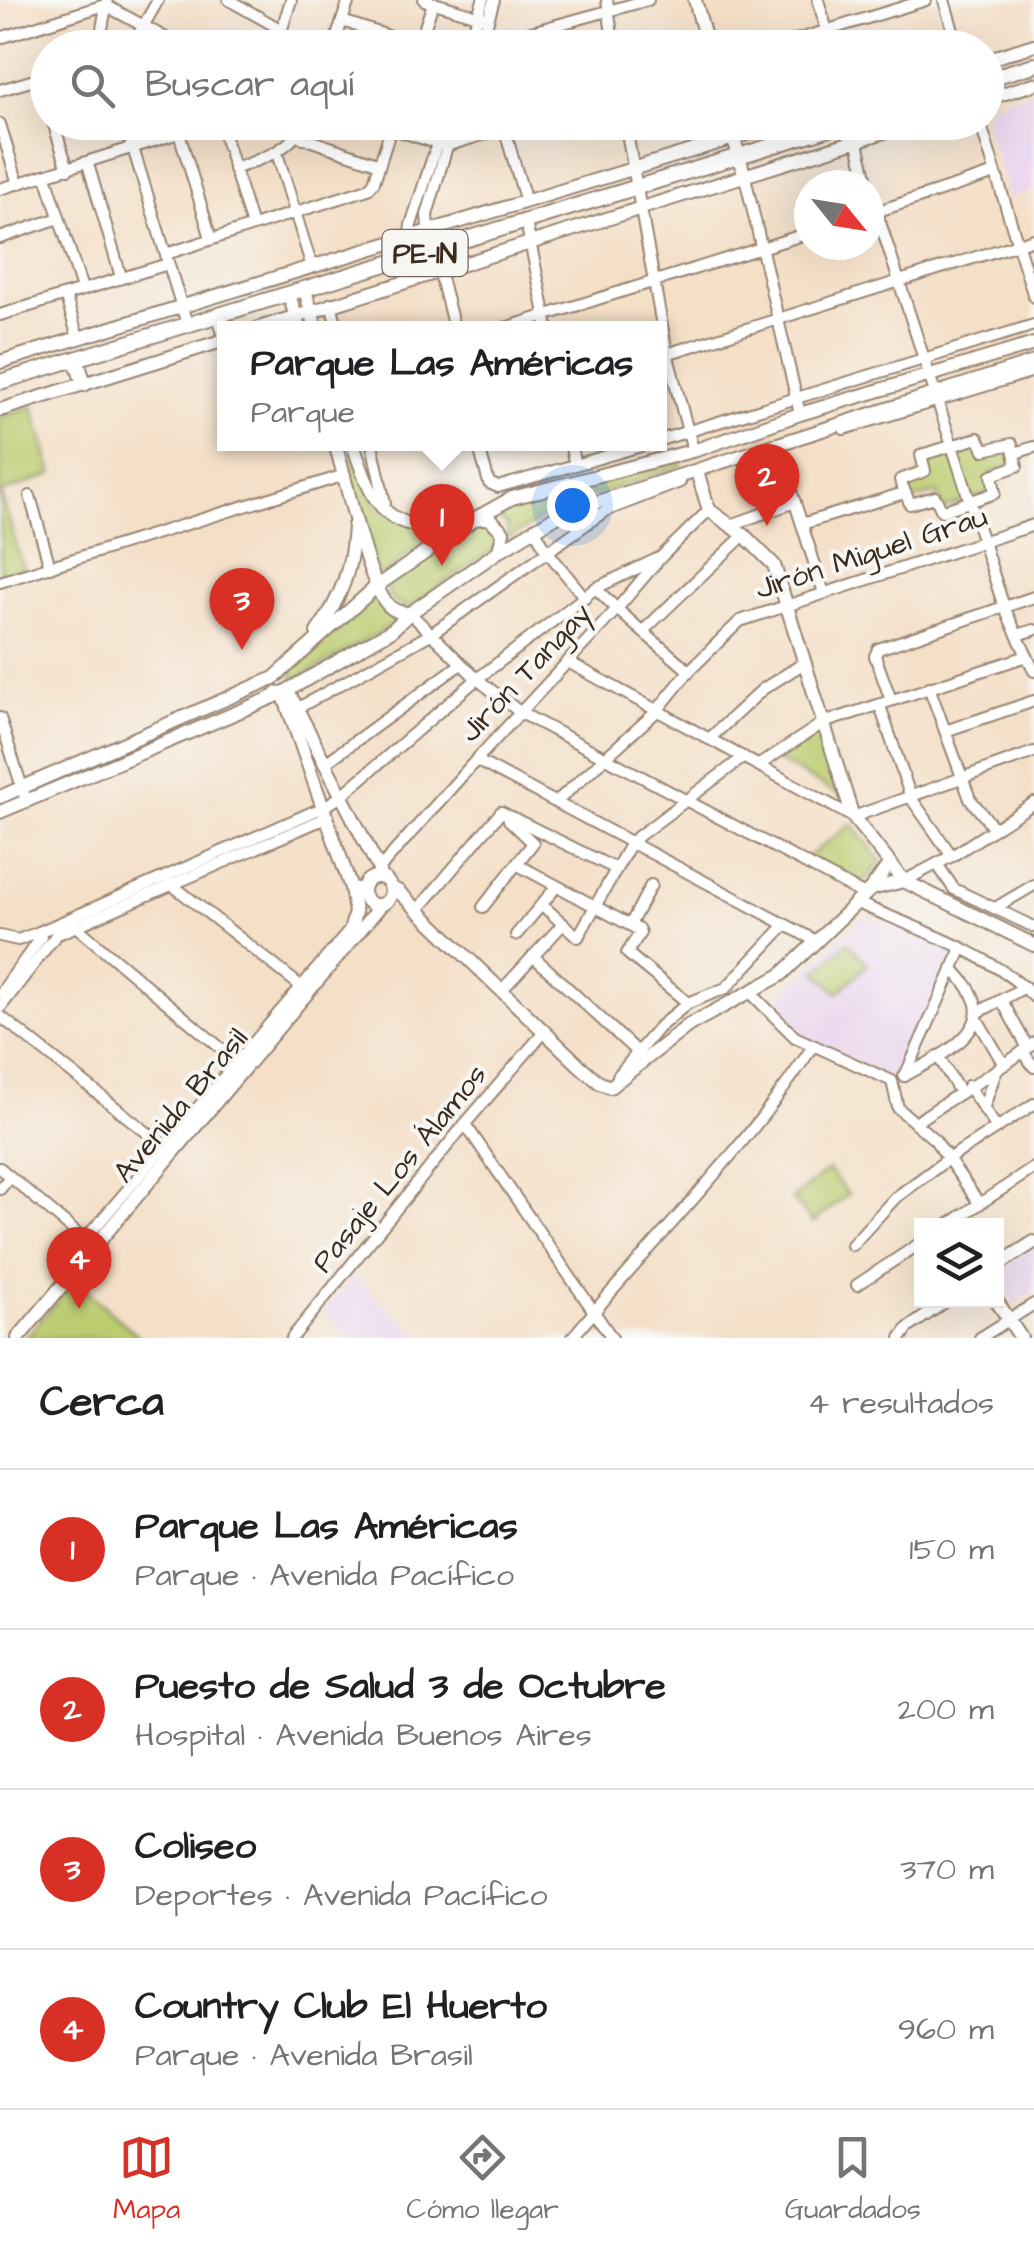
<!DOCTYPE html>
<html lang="es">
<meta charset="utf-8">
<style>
body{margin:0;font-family:"Architects Daughter",sans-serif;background:#f2f2f2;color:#202124}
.controls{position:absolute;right:30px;bottom:30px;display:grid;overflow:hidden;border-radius:0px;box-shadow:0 10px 40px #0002}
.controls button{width:90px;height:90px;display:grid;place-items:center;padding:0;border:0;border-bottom:2px solid #e0e0e0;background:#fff;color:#202124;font:50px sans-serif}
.compass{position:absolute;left:794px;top:170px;width:90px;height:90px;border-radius:50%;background:#fff;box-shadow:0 10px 40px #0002;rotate:120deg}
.you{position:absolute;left:572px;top:505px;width:35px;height:35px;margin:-25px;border:8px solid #fff;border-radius:50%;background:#1a73e8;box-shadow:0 0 0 15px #1a73e833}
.badge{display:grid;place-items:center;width:65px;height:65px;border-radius:50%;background:#d93025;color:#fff;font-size:32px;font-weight:700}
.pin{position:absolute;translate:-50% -82px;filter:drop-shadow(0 2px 5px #0008)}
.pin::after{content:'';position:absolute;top:52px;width:35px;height:30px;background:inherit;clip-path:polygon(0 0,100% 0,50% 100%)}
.popup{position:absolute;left:217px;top:321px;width:450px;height:130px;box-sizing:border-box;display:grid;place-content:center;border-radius:0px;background:#fff;filter:drop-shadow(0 2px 8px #0005);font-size:32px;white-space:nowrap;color:#757577}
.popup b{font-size:38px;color:#202124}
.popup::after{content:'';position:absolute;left:50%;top:100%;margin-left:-20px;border:20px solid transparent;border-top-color:#fff}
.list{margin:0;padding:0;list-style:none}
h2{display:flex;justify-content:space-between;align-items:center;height:130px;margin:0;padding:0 40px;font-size:42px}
h2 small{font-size:32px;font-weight:400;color:#757577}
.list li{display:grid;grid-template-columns:65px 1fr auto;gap:30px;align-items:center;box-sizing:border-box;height:160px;padding:0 40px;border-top:2px solid #e0e0e0}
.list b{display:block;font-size:38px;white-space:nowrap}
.list p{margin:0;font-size:32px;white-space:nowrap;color:#757577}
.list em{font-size:32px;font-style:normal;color:#757577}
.icon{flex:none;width:55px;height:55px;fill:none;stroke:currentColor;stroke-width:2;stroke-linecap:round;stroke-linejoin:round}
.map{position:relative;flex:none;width:1034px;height:1338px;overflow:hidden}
.search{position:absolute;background:#fff;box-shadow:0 10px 40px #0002;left:30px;right:30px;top:30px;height:110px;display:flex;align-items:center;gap:25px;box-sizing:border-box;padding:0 35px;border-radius:55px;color:#757577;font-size:38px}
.sheet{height:770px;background:#fff}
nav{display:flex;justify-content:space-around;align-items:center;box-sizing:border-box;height:140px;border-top:2px solid #e0e0e0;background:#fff;font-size:28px;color:#757577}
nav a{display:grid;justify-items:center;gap:5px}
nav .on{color:#d93025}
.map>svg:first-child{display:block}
.built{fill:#e9d2ee}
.green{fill:#bccc6f;stroke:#7c7b46;stroke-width:2.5}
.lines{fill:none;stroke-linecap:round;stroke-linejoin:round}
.minor-casing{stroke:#988472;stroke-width:14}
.major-casing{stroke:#988472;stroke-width:16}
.highway-casing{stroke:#988472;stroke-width:18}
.minor{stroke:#fff;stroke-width:10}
.major{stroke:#fff;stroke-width:12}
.highway{stroke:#fff;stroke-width:14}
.labels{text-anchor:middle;stroke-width:8;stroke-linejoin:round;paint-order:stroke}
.shield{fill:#f6f6f2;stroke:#73675e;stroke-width:2.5}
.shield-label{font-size:28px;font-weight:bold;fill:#3b2a1e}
.street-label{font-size:30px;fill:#3b2a1e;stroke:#f6f6f2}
</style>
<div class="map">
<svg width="1034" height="1338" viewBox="0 0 1034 1338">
<rect width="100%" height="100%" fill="#f6f6f2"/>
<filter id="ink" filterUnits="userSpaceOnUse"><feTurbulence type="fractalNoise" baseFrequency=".01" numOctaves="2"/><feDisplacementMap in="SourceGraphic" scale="20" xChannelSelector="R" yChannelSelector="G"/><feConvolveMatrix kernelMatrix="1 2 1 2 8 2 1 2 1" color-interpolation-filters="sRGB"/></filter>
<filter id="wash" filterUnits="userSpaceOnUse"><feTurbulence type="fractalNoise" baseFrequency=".0048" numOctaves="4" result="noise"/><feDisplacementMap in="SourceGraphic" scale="40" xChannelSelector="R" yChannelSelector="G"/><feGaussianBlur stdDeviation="2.25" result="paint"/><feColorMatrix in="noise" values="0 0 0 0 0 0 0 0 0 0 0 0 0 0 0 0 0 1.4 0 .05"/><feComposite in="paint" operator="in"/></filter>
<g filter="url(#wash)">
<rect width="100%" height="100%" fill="#f4dfc7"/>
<g class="built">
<polygon points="1034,90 1034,190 1010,198 985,123 987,105"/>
<polygon points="862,916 957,949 900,1084 801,1034 772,1005"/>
<polygon points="1034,1247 1034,1292 1015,1304 997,1277 997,1271"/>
<polygon points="352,1276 353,1276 422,1338 352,1338 323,1312"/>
</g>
<g class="green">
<polygon points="33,406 53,474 1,493 23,568 0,574 0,417"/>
<polygon points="978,440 983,453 1010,445 1016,464 990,473 994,491 943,509 937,493 911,501 905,482 929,472 926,457"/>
<polygon points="346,457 352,458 380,511 451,527 410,553 379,579 343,462"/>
<polygon points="678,460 682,462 681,466 563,506 508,539 507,525 493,515 514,504"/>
<polygon points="456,490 462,509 428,519 423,499"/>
<path d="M485 522 498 530 497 547 410 607C398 607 386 598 387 585Z"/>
<polygon points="378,595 404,618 296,680 292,677 293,668"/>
<polygon points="820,727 840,795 776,760"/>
<polygon points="852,824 882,862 860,886 806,858"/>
<polygon points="848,942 868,964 838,993 817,972"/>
<polygon points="828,1170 848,1194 813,1223 792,1199"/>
<polygon points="75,1280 140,1338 25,1338"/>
</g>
</g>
<g filter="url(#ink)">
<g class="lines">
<g class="minor-casing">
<g id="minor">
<polyline points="229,0 282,30"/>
<polyline points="424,0 488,19"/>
<polyline points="607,0 614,48"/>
<polyline points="818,0 832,48"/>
<polyline points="944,0 958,48"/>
<polyline points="342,21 419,46"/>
<polyline points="0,38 105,5 184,48"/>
<polyline points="482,42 513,37 648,0"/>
<polyline points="480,47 494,0"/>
<polyline points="104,48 102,29 107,1"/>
<polyline points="131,48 158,0"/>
<polyline points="276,48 291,0"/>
<polyline points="333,48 349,0"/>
<polyline points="418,48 433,3"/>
<polyline points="468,48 483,0"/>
<polyline points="770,48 926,0"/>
<polyline points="40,78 48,103"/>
<polyline points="0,90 48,76"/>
<polyline points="53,122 68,169"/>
<polyline points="125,122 188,327"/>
<polyline points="220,122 252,226"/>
<polyline points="371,122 446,146 524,122"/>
<polyline points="625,122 667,353 693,450"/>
<polyline points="853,122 868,185"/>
<polyline points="980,122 1034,297"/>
<polyline points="0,124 18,184"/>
<polyline points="504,128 526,202"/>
<polyline points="179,133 211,238"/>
<polyline points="297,136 380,164"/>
<polyline points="277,153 312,267"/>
<polyline points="88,164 121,277"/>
<path d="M234 169C263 158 289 152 305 122"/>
<polyline points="46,176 82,289"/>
<polyline points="745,177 800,414"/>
<polyline points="869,188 1004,607 1034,671"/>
<polyline points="0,189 214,122"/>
<polyline points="869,214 995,173"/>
<polyline points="526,222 548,328"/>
<polyline points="0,238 59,218"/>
<polyline points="430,251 427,215 454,122"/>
<polyline points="166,254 368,189 374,182 393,122"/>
<polyline points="406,259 411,225 444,122"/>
<polyline points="439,270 454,328"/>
<polyline points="65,295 78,337"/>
<polyline points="331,303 337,328"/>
<polyline points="0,315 168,264"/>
<polyline points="505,328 809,233"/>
<polyline points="660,356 1034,239"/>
<polyline points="844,429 1034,371"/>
<polygon points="978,438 984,450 1012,444 1017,466 992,475 995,493 942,511 935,497 910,504 900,480 925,471 921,455"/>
<polyline points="660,440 1034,325"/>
<polyline points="372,444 385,503"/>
<polyline points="478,444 489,483 498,487 648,444"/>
<polyline points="570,444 575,465"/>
<polyline points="776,444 824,593"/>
<polyline points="1015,453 1034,447"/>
<polyline points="30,496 50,567"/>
<polyline points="802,524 904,493"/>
<polyline points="731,525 795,502"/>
<polyline points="534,528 547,551 585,598"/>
<polyline points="0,582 345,475"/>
<path d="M596 588C624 619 658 643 689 671"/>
<polyline points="410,613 477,679 521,713 863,894"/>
<polyline points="644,630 744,535"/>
<polyline points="1017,635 1034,630"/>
<polyline points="568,662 853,817 1034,752"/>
<polyline points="929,687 970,799 994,828"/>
<polyline points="891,700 875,656 878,649 1034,597"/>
<polyline points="880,706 911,798 952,856"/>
<polyline points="298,708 431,634 605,511 680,482"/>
<polyline points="0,718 26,800"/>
<polyline points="945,731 1034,701"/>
<polyline points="709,739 763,689 804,663"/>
<polyline points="476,760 816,941"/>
<polyline points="324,764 461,664"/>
<polyline points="759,765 823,723 1027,656"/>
<polyline points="556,802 656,712 689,671 740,621 1034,525"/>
<polyline points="501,812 616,869"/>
<polyline points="937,864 954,889 1034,927"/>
<polyline points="518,865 639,930 640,933 627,953 688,1003 658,1028 618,1076 621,1077"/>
<polyline points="379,869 476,760 616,610 661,557 709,510"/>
<polyline points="904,881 952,856 1034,803"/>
<polyline points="171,884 303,988"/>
<path d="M855 902C912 927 990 952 1034 997"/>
<polyline points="542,905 578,937 632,841 744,757"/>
<polyline points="483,907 533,843 509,820"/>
<polyline points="995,908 1034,885"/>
<polyline points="417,911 501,812"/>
<polyline points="72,923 236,1061"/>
<polyline points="630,925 651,885"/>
<polyline points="56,935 328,817"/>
<polyline points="516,935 557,886"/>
<polyline points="0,936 18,940 39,932"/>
<polyline points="533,956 637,1052"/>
<polyline points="502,990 563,924"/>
<polyline points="750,992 795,1037 892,1081 898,1108 935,1140 979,1203"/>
<polyline points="0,994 41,937 39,932 324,807 340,797 477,679 596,588 661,557"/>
<polyline points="1002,1001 1028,1048"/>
<polyline points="688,1003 726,988 785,925"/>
<polyline points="0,1008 56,935 57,928"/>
<polyline points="977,1013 1025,987"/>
<polyline points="0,1016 164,1146"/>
<polyline points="976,1017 1004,1065"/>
<polyline points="1023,1052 1034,1067"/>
<polyline points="938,1056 959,1091"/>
<path d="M904 1076C928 1063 988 1036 975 1001 971 988 961 978 952 968"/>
<polyline points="905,1076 961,950"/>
<polyline points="968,1086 997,1128"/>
<polyline points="984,1107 996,1071"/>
<path d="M915 1123C954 1095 997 1073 1034 1043"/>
<polyline points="465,1124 612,1338"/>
<polyline points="0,1168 80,1236 87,1237 350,930"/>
<polyline points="0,1189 10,1177"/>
<polyline points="947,1226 961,1216"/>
<polyline points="968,1226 961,1216 1034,1168"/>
<polyline points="852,1245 895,1198 948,1159 1034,1104"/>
<polyline points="857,1285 922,1242"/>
<polyline points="292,1338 465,1124 545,1031"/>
<path d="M572 1338C652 1241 744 1152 813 1046"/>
<polyline points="901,1338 908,1328 948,1300"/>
<polyline points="980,1338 1034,1304"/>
</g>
</g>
<g class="major-casing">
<g id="major">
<polyline points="695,0 708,48"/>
<polyline points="986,60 1034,45"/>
<polyline points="986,99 1034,84"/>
<polyline points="729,122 745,177"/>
<polyline points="305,290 316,328"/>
<polyline points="289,294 299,328"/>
<polyline points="259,328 916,122"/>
<polyline points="0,362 786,122"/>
<polyline points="0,410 225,340"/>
<path d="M335 444C346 476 367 586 389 606 395 612 402 613 410 613"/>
<path d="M353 444C369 492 381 533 442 525 458 523 473 517 489 518L503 532 499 551"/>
<polyline points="698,475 709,510 744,535 774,565 853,817 904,881 1034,945"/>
<path d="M317 632C342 597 352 568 354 526"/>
<polyline points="277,693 283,693 351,888 363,890"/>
<polyline points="289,693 379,869 379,877"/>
<polyline points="0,797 274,678 378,585 476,518 512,498 696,450 800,414 1034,344"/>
<polyline points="0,812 283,693 392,630 410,613 499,551 560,514 1034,362"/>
<circle cx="377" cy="891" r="14"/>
<polyline points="391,889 398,891 579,1065 600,1083 610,1087 689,1025 781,975 871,889 890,863"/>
<polyline points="871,889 904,881"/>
<polyline points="348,940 355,912 351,888"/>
<polyline points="996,1266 1034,1242"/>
<polyline points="996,1300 1021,1338"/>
<polyline points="18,1338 381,905"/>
</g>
</g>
<g class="highway-casing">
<g id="highway">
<polyline points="986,79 1034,65"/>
<polyline points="220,316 225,333"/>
<polyline points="76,359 84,384"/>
<polyline points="0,382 850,122"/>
</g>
</g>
<use href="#minor" class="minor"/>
<use href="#major" class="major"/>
<use href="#highway" class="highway"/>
</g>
</g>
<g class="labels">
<rect class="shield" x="382.5" y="230" width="85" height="46" rx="8"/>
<g class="shield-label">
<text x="425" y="263">PE-1N</text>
</g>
<g class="street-label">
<text transform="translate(871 552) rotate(-18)" y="10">Jirón Miguel Grau</text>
<text transform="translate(525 672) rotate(-47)" y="10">Jirón Tangay</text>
<text transform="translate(180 1105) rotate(-50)" y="10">Avenida Brasil</text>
<text transform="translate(399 1168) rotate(-51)" y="10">Pasaje Los Álamos</text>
</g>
</g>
</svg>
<div class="controls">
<button><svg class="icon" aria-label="layers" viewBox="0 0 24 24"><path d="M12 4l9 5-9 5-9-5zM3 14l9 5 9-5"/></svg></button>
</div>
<svg class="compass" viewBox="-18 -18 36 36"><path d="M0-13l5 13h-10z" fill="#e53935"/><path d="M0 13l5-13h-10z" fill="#757577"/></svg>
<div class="you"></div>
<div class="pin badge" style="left:442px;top:566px">1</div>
<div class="popup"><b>Parque Las Américas</b>Parque</div>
<div class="pin badge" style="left:767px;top:526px">2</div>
<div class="pin badge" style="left:242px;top:650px">3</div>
<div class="pin badge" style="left:79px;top:1309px">4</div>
<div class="search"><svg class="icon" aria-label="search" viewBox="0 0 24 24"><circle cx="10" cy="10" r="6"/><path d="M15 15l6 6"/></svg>Buscar aquí</div>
</div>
<section class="sheet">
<h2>Cerca<small>4 resultados</small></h2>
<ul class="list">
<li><span class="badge">1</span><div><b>Parque Las Américas</b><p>Parque · Avenida Pacífico</p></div><em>150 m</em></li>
<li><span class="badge">2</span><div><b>Puesto de Salud 3 de Octubre</b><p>Hospital · Avenida Buenos Aires</p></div><em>200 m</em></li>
<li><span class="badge">3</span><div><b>Coliseo</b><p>Deportes · Avenida Pacífico</p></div><em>370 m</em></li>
<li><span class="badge">4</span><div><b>Country Club El Huerto</b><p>Parque · Avenida Brasil</p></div><em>960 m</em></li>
</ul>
</section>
<nav>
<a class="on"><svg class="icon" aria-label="map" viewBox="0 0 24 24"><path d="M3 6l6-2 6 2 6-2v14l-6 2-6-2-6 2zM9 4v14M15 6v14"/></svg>Mapa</a>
<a><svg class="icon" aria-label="directions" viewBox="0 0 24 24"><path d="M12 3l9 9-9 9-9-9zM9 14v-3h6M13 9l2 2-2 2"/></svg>Cómo llegar</a>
<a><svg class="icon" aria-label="saved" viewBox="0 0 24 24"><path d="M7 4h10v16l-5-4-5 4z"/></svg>Guardados</a>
</nav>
